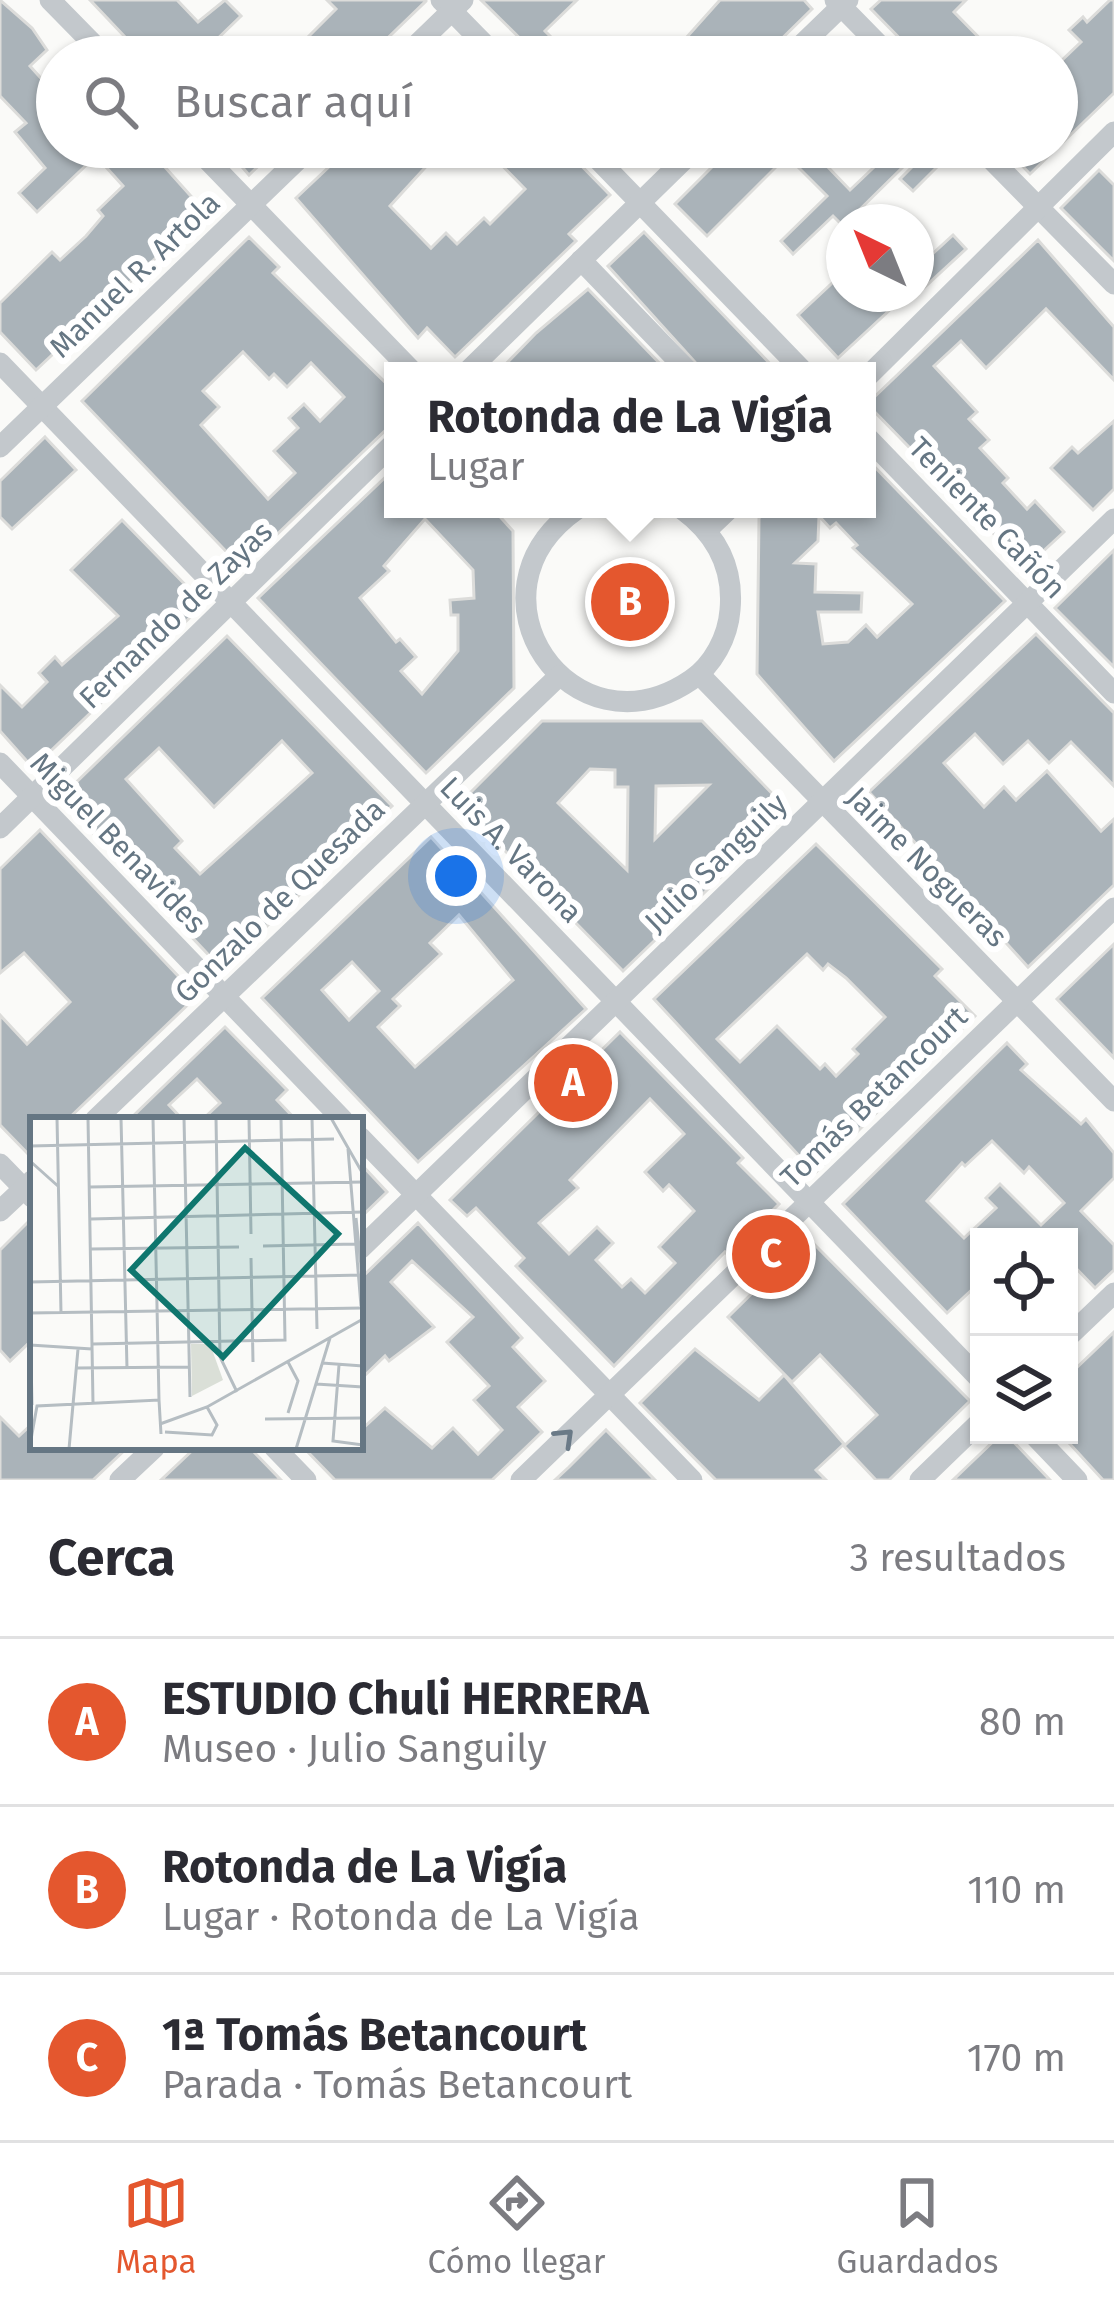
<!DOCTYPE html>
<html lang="es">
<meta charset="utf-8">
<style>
body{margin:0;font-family:"Fira Sans",sans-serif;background:#f2f2f3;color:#2b2b33}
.controls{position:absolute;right:36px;bottom:36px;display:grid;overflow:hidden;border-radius:0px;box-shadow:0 3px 9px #0004}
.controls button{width:108px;height:108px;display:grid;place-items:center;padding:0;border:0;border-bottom:3px solid #e1e1e2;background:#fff;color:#2b2b33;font:60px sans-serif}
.compass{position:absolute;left:826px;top:204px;width:108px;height:108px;border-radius:50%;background:#fff;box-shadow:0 3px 9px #0004;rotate:317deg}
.you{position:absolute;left:456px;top:876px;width:42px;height:42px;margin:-30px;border:9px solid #fff;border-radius:50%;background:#1a73e8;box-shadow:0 0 0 18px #1a73e833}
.badge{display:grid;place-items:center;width:78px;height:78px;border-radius:50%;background:#e4572e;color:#fff;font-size:39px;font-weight:700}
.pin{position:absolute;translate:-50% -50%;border:6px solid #fff;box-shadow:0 3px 12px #0006}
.popup{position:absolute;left:384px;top:362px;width:492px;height:156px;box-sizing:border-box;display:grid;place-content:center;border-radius:0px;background:#fff;filter:drop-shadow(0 3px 9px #0005);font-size:39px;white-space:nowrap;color:#7c7c81}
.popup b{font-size:45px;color:#2b2b33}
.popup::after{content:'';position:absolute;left:50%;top:100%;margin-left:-24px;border:24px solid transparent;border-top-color:#fff}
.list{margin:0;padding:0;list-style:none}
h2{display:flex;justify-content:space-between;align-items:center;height:156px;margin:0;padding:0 48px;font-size:51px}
h2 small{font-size:39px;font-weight:400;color:#7c7c81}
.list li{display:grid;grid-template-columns:78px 1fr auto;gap:36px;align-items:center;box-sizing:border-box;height:168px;padding:0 48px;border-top:3px solid #e1e1e2}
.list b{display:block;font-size:45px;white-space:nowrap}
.list p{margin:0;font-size:39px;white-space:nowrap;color:#7c7c81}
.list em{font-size:39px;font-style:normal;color:#7c7c81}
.icon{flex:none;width:66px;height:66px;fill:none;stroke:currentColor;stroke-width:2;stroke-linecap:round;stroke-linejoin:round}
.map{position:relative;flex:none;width:1114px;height:1480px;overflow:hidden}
.search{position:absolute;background:#fff;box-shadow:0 3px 9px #0004;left:36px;right:36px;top:36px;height:132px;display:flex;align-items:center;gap:30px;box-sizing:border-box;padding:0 42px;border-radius:66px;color:#7c7c81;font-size:45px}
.sheet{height:660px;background:#fff}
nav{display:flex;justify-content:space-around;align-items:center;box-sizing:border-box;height:168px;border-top:3px solid #e1e1e2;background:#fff;font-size:33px;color:#7c7c81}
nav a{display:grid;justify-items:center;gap:6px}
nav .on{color:#e4572e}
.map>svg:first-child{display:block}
.building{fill:#aab3b9;stroke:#dcdcda;stroke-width:3;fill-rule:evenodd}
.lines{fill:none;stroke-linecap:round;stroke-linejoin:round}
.minor{stroke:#c3c8cc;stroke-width:21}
.oneway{stroke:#6a7a87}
.labels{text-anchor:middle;stroke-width:12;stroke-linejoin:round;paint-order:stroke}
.street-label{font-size:30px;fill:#657683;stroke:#fff}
.inset-road{fill:none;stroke:#b5bdc2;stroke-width:3}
.view{fill:#0f766e;fill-opacity:0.15;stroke:#0f766e;stroke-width:6}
.inset-edge{fill:none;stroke:#657683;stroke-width:6}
</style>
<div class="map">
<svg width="1114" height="1480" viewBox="0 0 1114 1480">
<rect width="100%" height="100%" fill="#fafaf8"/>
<g class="building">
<polygon points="0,0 32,28 47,50 30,66 57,96 57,147 147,147 206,213 187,231 182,226 156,252 159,255 36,370 0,332 0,303 52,252 60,260 86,236 103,216 98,210 123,186 96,156 37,212 19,193 45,168 15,132 26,123 0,96"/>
<polygon points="90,0 177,0 198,22 225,0 241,16 210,46 221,57 144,57"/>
<polygon points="327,0 426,0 426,1 368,57 307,57 298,47 336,9"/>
<polygon points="481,0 577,0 545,31 555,41 539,57"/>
<polygon points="720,0 804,0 812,9 763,57 669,57"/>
<polygon points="881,0 966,0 954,12 998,57 918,57 871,9"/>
<polygon points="1110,0 1114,0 1114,93 1030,174 1004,147 1057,147 1057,65 1081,42 1069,30 1083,17 1087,22"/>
<polygon points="225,147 278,147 249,175"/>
<polygon points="350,147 444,147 390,206 431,248 446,233 457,244 484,218 490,224 525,189 484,147 563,147 610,195 569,234 576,241 455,357 427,328 418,338 296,198"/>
<polygon points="732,147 827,147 837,157 827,166 850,190 892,150 906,164 843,226 833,216 793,254 781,241 827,196 787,156 707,236 675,204"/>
<polygon points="932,147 949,155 913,191 900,179"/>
<polygon points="1099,170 1114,185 1114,261 1061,208"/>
<polygon points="644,232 708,299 777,371 703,371 608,266"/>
<polygon points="953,235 966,249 916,295 916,269"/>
<path d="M249 237 279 267 273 273 393 390V423L242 568 82 401ZM243 352 269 379 274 374 287 387 311 363 344 397 320 421 304 404 289 418 298 428 274 451 295 473 268 499 201 425 219 407 203 391Z"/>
<polygon points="1038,240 1114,327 1114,380 1046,309 986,368 961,341 934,366 977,412 969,419 989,440 980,448 1008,478 1003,483 1027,509 1035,501 1064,532 1026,567 867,404"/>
<polygon points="844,272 844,294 907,294 838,358 798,315"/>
<polygon points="588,289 667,371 499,371 536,333"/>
<polygon points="1114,421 1114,489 1093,510 1051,468 1072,447 1078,453"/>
<polygon points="45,437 76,470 12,529 0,517 0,481"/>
<path d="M867 459 1005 601 834 761 757 674 759 518 768 509H867ZM819 516 830 528 836 523 857 545 853 548 912 604 877 637 866 625 848 642 823 644 818 612H861L862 593 815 592 816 564 795 563 818 541Z"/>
<path d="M393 470V509H493L513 531 514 688 426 773 258 598ZM425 519 473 570 474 598 450 600 451 615H458V651L422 694 401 671 416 657 400 639 396 642 360 598 389 571 384 566Z"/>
<polygon points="122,520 204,604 33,768 0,731 0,685 22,707 47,682 39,673 55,657 62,665 118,616 71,570"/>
<polygon points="1114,550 1114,667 1055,608"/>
<polygon points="1036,634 1114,713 1114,786 1071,742 1049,763 1028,741 1003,764 975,734 944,763 984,807 1004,787 1016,800 1047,771 1101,831 1114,819 1114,885 1028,967 869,792"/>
<path d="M227 636 392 806 222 969 60 798ZM282 741 312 773 200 874 175 848 182 841 126 779 159 748 214 807Z"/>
<path d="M542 721H702L789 811 623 971 459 804ZM590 769 615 770V787H628L627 870 558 803ZM709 785 655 839 656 786Z"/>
<polygon points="40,830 197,996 67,1120 33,1120 33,1159 0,1125 0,1015 27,1044 70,1002 24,953 0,973 0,869"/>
<path d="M431 837 586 1009 418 1162 262 998ZM459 915 513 980 415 1067 378 1027 400 1006 393 999 441 954 430 943ZM352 962 379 991 349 1020 322 990Z"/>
<path d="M816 844 942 969 935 976 975 1016 815 1173 654 999ZM807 954 823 970 828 964 846 978 885 1017 853 1049 858 1054 836 1076 825 1064 820 1069 777 1026 740 1062 717 1039Z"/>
<polygon points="1114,944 1114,1058 1057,999"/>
<polygon points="225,1027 287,1090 277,1100 296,1120 202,1120 220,1103 197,1079 169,1105 183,1120 129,1120"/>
<path d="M620 1032 743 1158 738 1163 779 1204 728 1255 725 1252 614 1366 516 1266 524 1258 476 1208 467 1216 450 1200ZM650 1099 684 1134 645 1172 663 1191 669 1185 694 1211 659 1247 675 1263 645 1293 631 1279 622 1287 596 1260 613 1243 597 1227 569 1254 539 1223 578 1188 570 1180Z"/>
<path d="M1007 1043 1027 1064 1021 1070 1081 1124 1086 1119 1114 1153V1178L1081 1211 1114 1245V1270L1095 1288 1069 1261V1237H979V1283L947 1313 843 1204ZM992 1141 1024 1173 1029 1167 1064 1203 1041 1225 1000 1184 986 1198 996 1208 964 1238 927 1201 962 1163 965 1166Z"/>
<polygon points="360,1163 387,1192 360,1218"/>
<polygon points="33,1217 33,1339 10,1361 0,1350 0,1250"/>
<polygon points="418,1223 522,1338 513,1347 545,1381 518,1407 542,1432 492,1480 335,1480 303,1447 360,1447 360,1431 385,1408 432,1448 453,1428 478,1454 502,1430 474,1400 489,1386 447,1342 473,1317 412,1261 391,1282 434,1327 389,1361 385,1356 360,1380 360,1279"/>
<polygon points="808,1238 970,1401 889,1480 876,1480 844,1446 877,1415 820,1355 792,1382 728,1317"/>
<polygon points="1114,1332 1114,1480 1103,1480 1069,1443 1069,1375"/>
<polygon points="695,1349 759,1400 784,1375 844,1444 816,1470 826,1480 716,1480 640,1403"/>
<polygon points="0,1417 19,1436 33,1423 33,1447 128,1447 93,1480 0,1480"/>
<polygon points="606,1430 655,1480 555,1480 569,1467"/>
<polygon points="1000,1435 1007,1435 1050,1480 953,1480"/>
<polygon points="196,1447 249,1447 281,1480 161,1480"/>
</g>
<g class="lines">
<g class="minor">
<polyline points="50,0 106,57"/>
<polyline points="441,0 497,57"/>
<polyline points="835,0 891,57"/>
<polyline points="404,57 463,0"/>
<polyline points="789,57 848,0"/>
<polyline points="195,147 412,371"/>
<polyline points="586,147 803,371"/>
<polyline points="979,147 1114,284"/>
<polyline points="581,260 688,371"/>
<polyline points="0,363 979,1378"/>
<polyline points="468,371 697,147"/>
<polyline points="867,377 1114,132"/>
<polyline points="867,437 1114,693"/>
<polyline points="0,447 311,147"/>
<path d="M577 509C456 593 572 761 691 680 713 665 728 637 730 610 734 567 716 534 682 509"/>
<polyline points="707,530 729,509"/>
<polyline points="699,674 1114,1101"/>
<polyline points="0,763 343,1120"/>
<polyline points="0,828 393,444"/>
<polyline points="95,1120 559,676"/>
<polyline points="360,1137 692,1480"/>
<polyline points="0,1164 33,1198"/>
<polyline points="0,1211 33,1180"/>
<polyline points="360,1249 1114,519"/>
<polyline points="1069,1336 1114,1293"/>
<polyline points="1034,1435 1077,1480"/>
<polyline points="274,1447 306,1480"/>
<polyline points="120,1480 155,1447"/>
<polyline points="521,1480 1114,908"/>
<polyline points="920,1480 979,1423"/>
</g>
</g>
<defs><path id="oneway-chevron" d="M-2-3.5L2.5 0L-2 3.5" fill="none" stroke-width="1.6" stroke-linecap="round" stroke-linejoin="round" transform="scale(3)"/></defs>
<use class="oneway" href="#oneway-chevron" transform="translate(565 1437) rotate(-44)"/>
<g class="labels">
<g class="street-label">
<text transform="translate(135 275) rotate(-44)" y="10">Manuel R. Artola</text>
<text transform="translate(987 518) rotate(46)" y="10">Teniente Cañón</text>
<text transform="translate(176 615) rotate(-44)" y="10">Fernando de Zayas</text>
<text transform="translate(118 843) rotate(46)" y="10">Miguel Benavides</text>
<text transform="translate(511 850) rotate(46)" y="10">Luis A. Varona</text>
<text transform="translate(716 863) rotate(-44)" y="10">Julio Sanguily</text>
<text transform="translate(927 867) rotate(45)" y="10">Jaime Nogueras</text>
<text transform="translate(280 901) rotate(-44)" y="10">Gonzalo de Quesada</text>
<text transform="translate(874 1097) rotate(-44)" y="10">Tomás Betancourt</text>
</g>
</g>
<g transform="translate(30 1117)">
<rect width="333" height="333" fill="#fafaf8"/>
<path d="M161 227H180L193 263 162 279Z" fill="#dadfd7"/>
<path class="inset-road" d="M27 1 31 196M58 1 63 286M91 1 97 251M123 1 129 283M154 1 160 280M186 1 190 240 207 275M219 1 221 117M282 1 287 212M301 1 333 57M0 29 304 22M318 32 331 189M0 44 29 70M60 70 333 65M326 101 333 168M61 102 333 95M233 129 325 127M61 132 209 130M221 141 223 245M0 165 333 158M0 196 333 191M0 196 2 288M63 227 255 223 251 1M0 228 62 232M258 245 268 264 258 296M292 246 333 249M309 248 303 324 333 328M47 251 158 250M286 267 333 270M235 302 333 301M130 307 177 290 333 202M135 315 182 318 187 308 177 290M0 328 7 289 129 283 131 317M39 332 48 232M266 332 300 221"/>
<path class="view" d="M215 31 308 117 193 240 101 153Z"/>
<rect width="333" height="333" class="inset-edge"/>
</g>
</svg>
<div class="controls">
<button><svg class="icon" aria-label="locate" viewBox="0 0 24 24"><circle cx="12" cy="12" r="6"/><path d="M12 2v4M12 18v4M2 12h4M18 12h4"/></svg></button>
<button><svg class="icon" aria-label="layers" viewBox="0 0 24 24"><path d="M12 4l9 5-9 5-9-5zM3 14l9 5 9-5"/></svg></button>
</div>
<svg class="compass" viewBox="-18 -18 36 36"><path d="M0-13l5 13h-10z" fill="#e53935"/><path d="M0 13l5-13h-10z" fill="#7c7c81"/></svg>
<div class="you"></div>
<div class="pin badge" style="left:573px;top:1083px">A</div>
<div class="pin badge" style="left:630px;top:602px">B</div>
<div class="popup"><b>Rotonda de La Vigía</b>Lugar</div>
<div class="pin badge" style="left:771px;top:1254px">C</div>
<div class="search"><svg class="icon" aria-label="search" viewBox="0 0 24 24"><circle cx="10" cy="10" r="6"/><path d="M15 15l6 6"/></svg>Buscar aquí</div>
</div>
<section class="sheet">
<h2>Cerca<small>3 resultados</small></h2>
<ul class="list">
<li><span class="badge">A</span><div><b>ESTUDIO Chuli HERRERA</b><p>Museo · Julio Sanguily</p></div><em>80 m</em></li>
<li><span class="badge">B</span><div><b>Rotonda de La Vigía</b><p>Lugar · Rotonda de La Vigía</p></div><em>110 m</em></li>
<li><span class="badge">C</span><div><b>1ª Tomás Betancourt</b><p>Parada · Tomás Betancourt</p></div><em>170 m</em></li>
</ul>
</section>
<nav>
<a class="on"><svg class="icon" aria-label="map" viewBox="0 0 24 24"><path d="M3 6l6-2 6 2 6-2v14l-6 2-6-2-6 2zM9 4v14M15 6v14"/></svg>Mapa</a>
<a><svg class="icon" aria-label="directions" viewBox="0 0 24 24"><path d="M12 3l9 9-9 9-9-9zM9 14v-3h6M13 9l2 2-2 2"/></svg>Cómo llegar</a>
<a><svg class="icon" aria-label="saved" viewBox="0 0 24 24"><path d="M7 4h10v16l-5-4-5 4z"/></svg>Guardados</a>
</nav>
